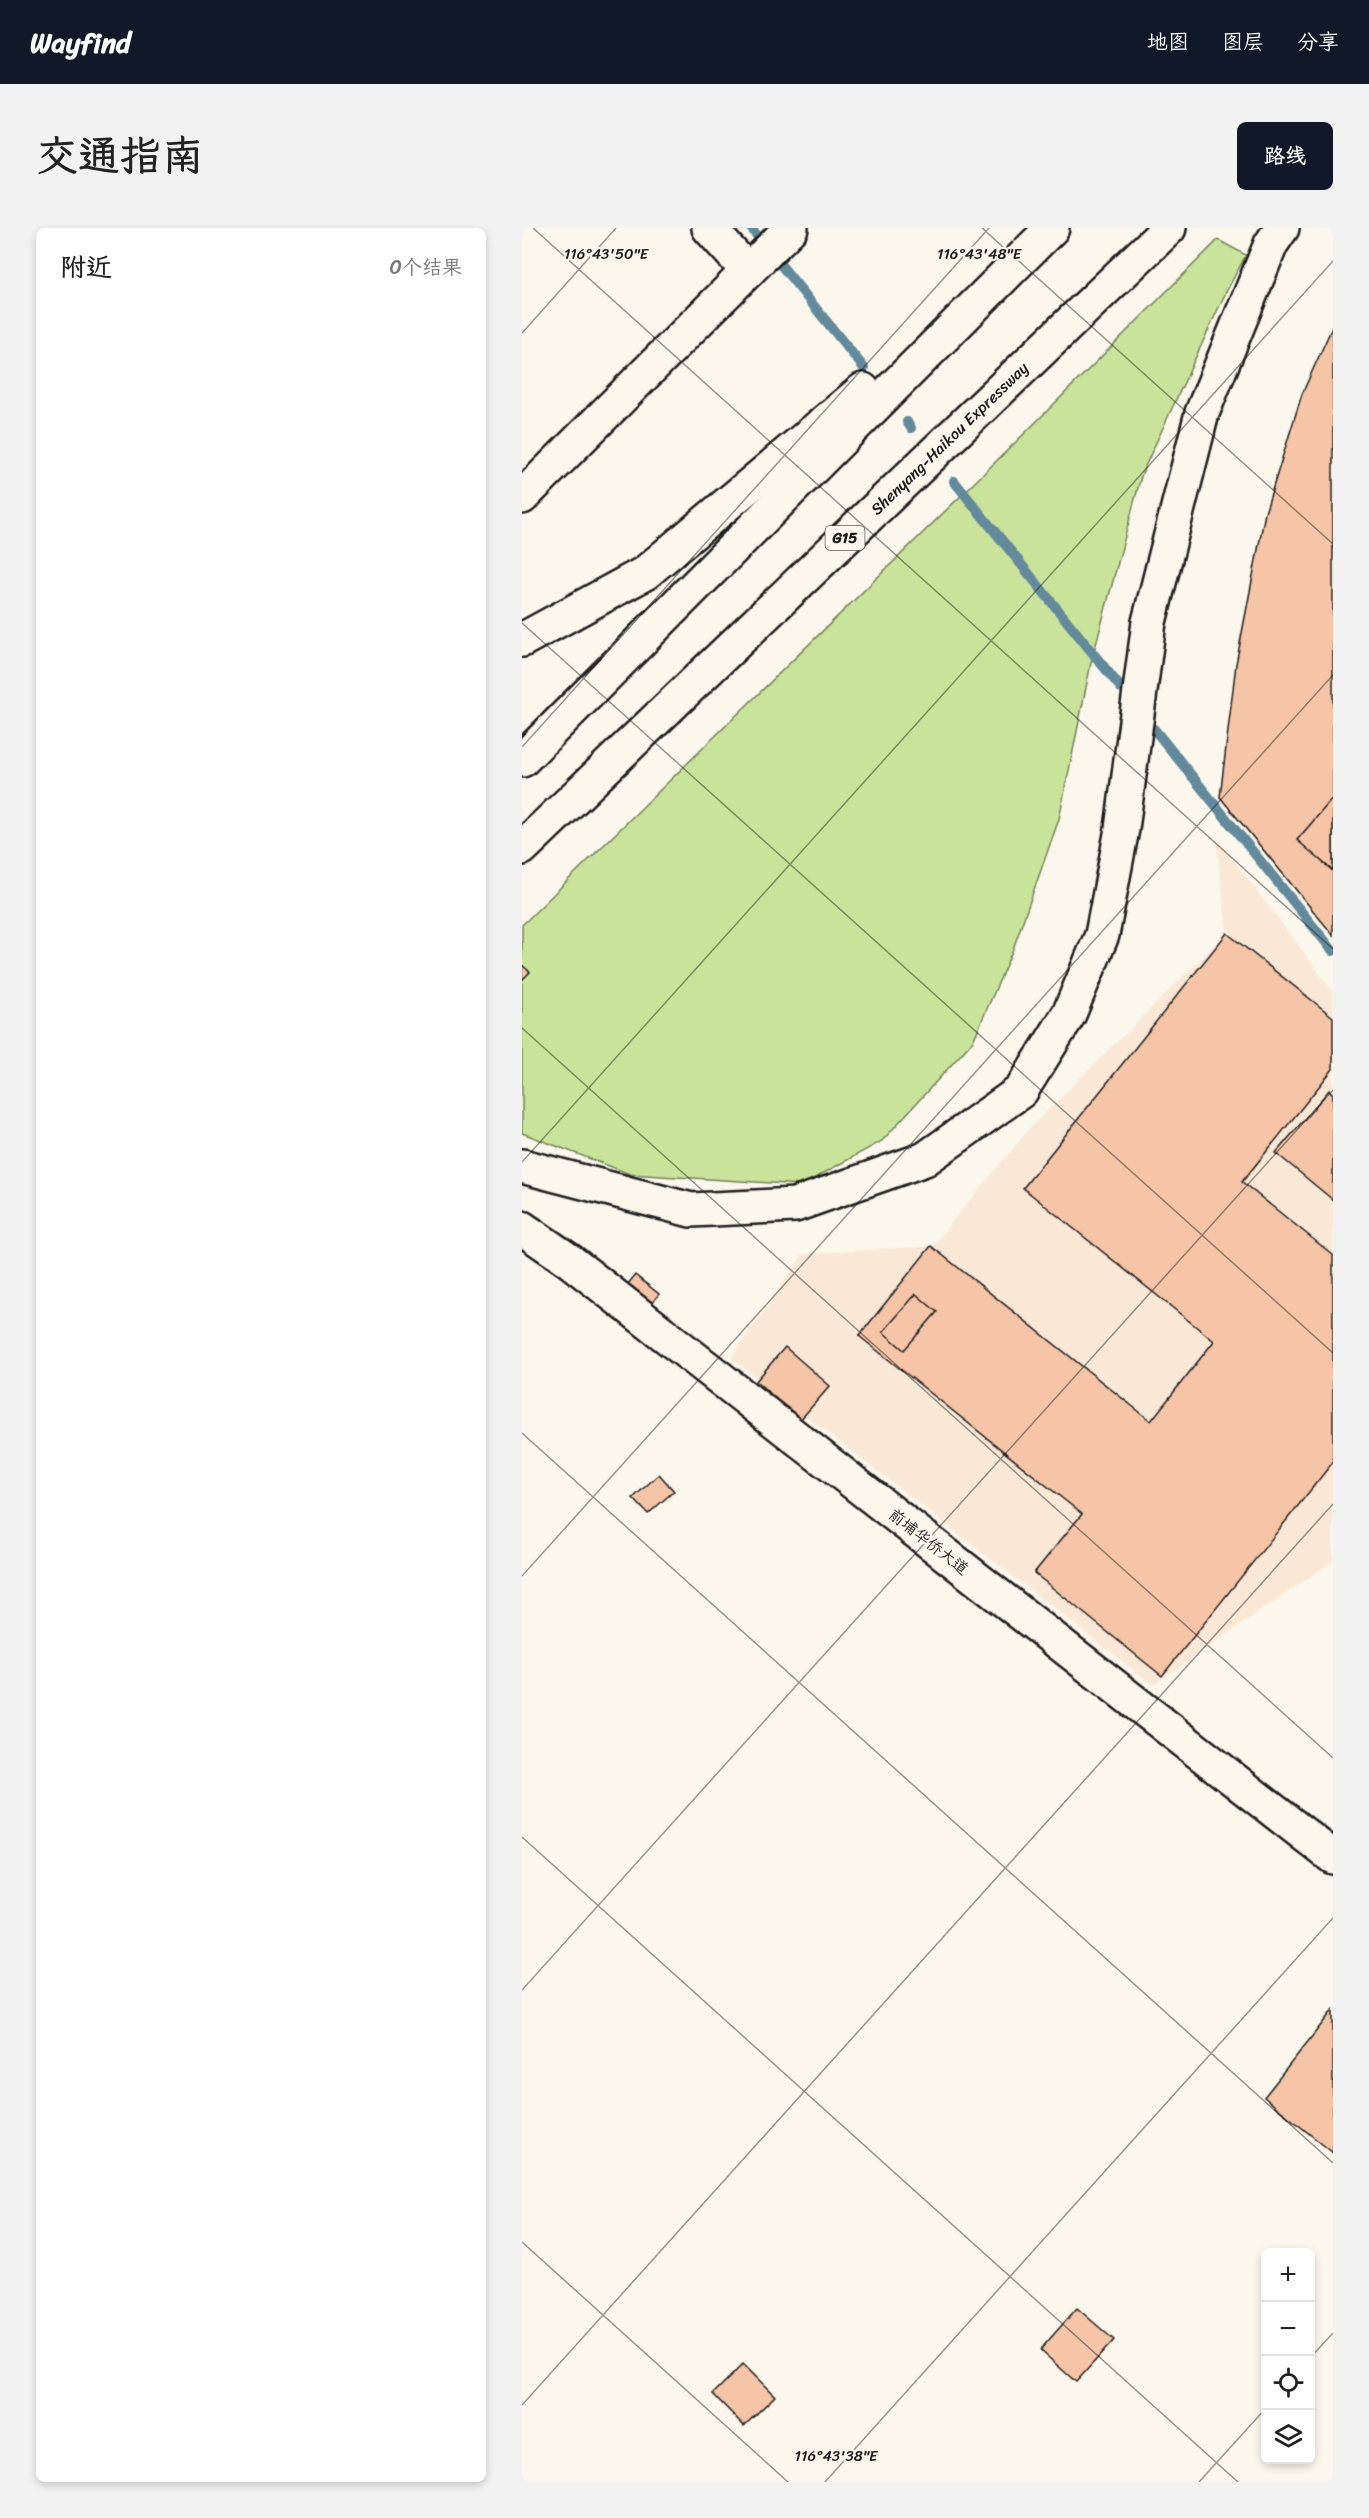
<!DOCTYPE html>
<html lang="zh">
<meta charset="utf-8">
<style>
body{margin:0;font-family:Sriracha,"LXGW WenKai TC",sans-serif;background:#f2f2f2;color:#222}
.controls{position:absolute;right:18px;bottom:18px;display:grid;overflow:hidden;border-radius:9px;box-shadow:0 3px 9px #0003}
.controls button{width:54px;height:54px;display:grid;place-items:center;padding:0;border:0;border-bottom:2px solid #e0e0e0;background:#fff;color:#222;font:30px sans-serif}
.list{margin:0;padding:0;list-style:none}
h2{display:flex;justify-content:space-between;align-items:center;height:78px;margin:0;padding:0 24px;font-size:26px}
h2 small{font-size:20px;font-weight:400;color:#767676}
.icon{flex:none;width:33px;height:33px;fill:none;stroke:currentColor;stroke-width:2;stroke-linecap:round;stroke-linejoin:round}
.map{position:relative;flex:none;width:811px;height:2254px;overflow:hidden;border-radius:9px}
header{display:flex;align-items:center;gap:36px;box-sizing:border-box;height:84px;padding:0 30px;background:#111827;color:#fff}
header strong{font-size:28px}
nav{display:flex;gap:33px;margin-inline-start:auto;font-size:21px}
.intro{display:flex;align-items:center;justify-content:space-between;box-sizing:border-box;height:144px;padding:0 36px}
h1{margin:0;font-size:42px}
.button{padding:15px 27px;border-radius:9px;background:#111827;color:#fff;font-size:21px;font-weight:700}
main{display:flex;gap:36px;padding:0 36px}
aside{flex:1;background:#fff;border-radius:9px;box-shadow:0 3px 9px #0003}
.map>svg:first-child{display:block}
.built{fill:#fae8d7}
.green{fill:#c9e39a;stroke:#72805b;stroke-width:1.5}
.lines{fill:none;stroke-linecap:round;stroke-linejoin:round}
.stream{stroke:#62899c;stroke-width:10}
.building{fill:#f6c4a7;stroke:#1c1c1c;stroke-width:1.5}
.minor-casing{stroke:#1c1c1c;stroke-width:38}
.motorway-casing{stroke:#1c1c1c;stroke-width:38}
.minor{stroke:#fbf7ec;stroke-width:33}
.motorway{stroke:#fbf7ec;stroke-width:33}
.ticks{fill:none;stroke:#1c1c1c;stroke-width:1.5;stroke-opacity:0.45}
.labels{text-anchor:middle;stroke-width:4.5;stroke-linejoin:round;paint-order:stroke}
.shield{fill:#fbf7ec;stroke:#5f5e5a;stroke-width:1.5}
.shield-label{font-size:15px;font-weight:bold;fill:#1c1c1c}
.street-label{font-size:16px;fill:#1c1c1c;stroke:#fbf7ec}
.ticks-label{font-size:15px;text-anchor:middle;fill:#1c1c1c;stroke:#fbf7ec;stroke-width:4.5;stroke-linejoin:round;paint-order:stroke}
</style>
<header>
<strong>Wayfind</strong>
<nav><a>地图</a><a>图层</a><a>分享</a></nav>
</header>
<div class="intro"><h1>交通指南</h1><a class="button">路线</a></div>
<main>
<aside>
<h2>附近<small>0个结果</small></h2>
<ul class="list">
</ul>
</aside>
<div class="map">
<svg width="811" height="2254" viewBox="0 0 811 2254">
<rect width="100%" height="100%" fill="#fbf7ec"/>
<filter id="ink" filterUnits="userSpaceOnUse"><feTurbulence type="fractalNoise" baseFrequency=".0167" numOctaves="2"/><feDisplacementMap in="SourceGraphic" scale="12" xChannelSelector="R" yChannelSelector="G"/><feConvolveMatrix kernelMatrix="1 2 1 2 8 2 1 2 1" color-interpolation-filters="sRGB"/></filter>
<g filter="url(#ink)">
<polygon class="built" points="694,609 811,763 811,1333 631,1457 209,1130 281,1026 410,1018 508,900 705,705"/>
<polygon class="green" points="696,12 724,27 704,64 620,245 569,435 537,591 491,721 451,813 360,913 280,957 108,946 0,905 0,697 502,206"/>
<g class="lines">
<g class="stream">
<polyline points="229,0 342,140"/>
<polyline points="385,194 389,200"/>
<polyline points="432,253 599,460"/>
<polyline points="632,501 811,723"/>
</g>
</g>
<g class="building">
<polygon points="811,97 811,707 698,569 714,436 743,285 780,166"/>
<polygon points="811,570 811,643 775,612"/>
<polygon points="705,705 811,789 811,841 720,954 811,1027 811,1234 640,1448 512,1345 560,1286 337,1108 409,1018 629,1193 692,1113 501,960"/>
<polygon points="0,737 8,744 0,752"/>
<polygon points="807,862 811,866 811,972 754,925"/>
<polygon points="113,1047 137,1066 120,1088 96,1069"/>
<polygon points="394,1066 415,1084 382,1122 361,1104"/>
<polygon points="263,1119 308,1158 278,1192 234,1153"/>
<polygon points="137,1246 152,1263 126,1286 111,1270"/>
<polygon points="811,1782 811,1925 742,1869"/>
<polygon points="555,2080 592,2112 554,2154 518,2122"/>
<polygon points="221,2136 253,2168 222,2198 191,2166"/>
</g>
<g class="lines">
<g class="minor-casing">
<g id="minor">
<polyline points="187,0 226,43"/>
<polyline points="0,269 269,0"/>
<polyline points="0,1000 48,1033 811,1629"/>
</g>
</g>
<g class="motorway-casing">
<g id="motorway">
<polyline points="0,412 123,345 341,162"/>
<polyline points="0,532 530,0"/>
<polyline points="0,620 647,0"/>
<polyline points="0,938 169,982 273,977 403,931 499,863 547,786 580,707 600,601 627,394 680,185 749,16 760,0"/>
</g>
</g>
<use href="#minor" class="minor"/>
<use href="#motorway" class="motorway"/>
</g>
</g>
<path class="ticks" d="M11 0 811 721M460 0 811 316M0 105 94 0M0 395 811 1125M0 519 467 0M0 800 811 1530M0 934 811 33M0 1205 811 1935M0 1348 811 447M0 1609 716 2254M0 1762 811 862M0 2014 266 2254M788 2130 811 2105M0 2177 811 1276M303 2254 811 1690M677 2254 744 2180"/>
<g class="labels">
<rect class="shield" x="303.5" y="298" width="39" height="24" rx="4.5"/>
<g class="shield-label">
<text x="323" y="315">G15</text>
</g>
<g class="street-label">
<text transform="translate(427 210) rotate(-44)" y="6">Shenyang-Haikou Expressway</text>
<text transform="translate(407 1313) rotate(38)" y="6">前埔华侨大道</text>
</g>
</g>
<g class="ticks-label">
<text x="84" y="31">116°43'50"E</text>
<text x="457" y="31">116°43'48"E</text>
<text x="314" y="2233">116°43'38"E</text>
</g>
</svg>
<div class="controls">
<button>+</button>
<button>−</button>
<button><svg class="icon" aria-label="locate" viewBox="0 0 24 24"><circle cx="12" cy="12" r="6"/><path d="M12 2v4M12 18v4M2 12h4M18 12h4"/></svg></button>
<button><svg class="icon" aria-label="layers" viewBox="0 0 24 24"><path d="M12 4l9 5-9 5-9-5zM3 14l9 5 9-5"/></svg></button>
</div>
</div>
</main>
